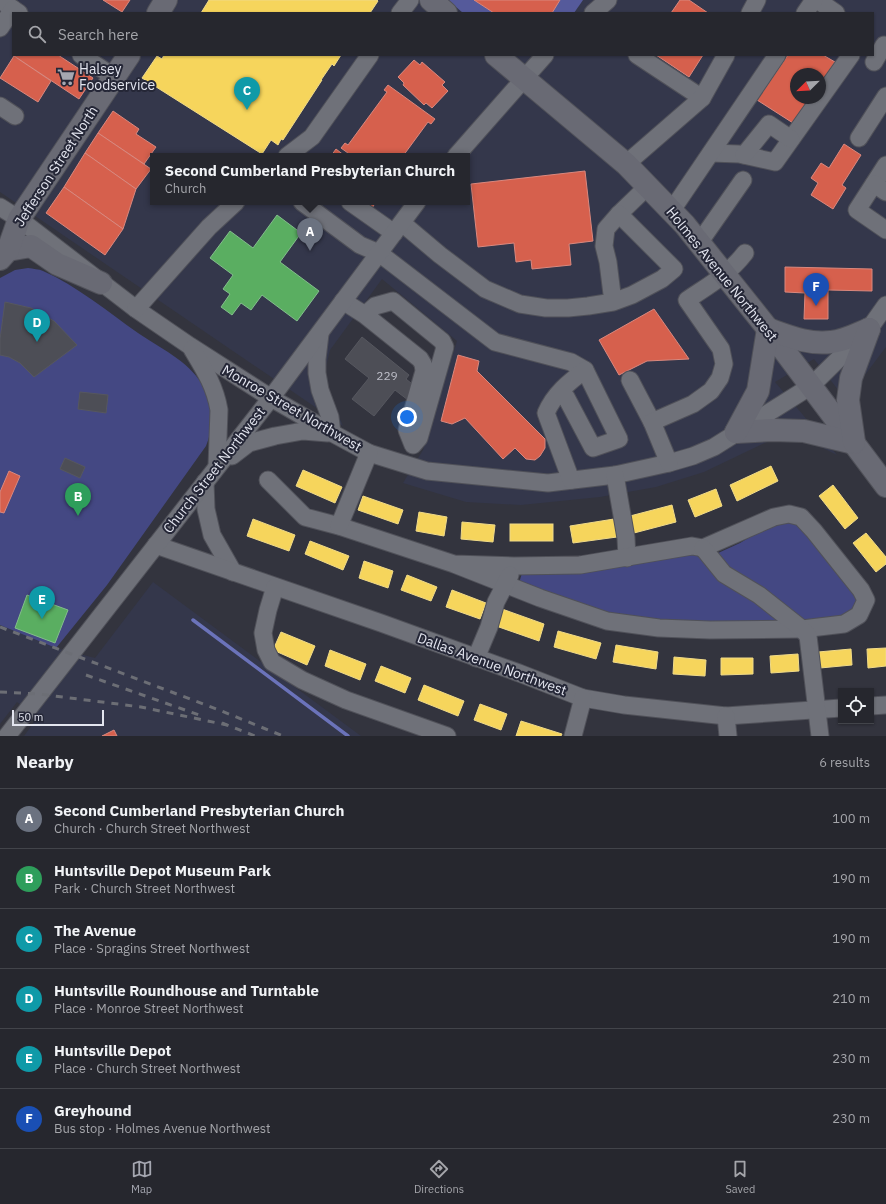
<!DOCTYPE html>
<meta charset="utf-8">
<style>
body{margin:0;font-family:"IBM Plex Sans",sans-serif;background:#2e2f36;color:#f1f3f6}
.controls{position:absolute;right:12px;bottom:12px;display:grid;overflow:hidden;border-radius:0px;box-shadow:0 1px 3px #0004}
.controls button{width:36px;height:36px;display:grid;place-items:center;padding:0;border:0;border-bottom:1px solid #42444a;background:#26272e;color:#f1f3f6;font:20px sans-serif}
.compass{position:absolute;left:790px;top:68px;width:36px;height:36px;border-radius:50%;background:#26272e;box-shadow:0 1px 3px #0004;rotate:246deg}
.scale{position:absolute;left:12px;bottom:10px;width:92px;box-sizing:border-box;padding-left:4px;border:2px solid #e3e5ef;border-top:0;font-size:11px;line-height:14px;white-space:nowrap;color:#e3e5ef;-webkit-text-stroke:3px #252737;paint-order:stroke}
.you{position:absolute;left:407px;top:417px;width:14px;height:14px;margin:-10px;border:3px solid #fff;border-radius:50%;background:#1a73e8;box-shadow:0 0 0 6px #1a73e833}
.badge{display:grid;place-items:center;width:26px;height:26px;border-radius:50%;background:#a5a7b1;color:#fff;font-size:13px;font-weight:700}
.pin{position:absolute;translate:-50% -33px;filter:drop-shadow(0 1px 2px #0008)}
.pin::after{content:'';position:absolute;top:21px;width:14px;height:12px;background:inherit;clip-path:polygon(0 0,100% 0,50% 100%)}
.popup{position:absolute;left:150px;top:153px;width:320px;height:52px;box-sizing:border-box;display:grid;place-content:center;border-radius:0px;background:#26272e;filter:drop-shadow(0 1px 3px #0005);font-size:13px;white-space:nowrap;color:#a4a5aa}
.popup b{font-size:15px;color:#f1f3f6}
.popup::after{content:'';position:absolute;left:50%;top:100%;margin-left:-8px;border:8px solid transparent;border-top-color:#26272e}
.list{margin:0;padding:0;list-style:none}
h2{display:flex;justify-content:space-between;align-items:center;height:52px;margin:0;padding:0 16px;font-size:17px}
h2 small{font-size:13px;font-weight:400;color:#a4a5aa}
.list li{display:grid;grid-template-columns:26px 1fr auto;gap:12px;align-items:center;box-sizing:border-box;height:60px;padding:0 16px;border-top:1px solid #42444a}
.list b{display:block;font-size:15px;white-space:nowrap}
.list p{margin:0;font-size:13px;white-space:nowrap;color:#a4a5aa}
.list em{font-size:13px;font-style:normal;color:#a4a5aa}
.icon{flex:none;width:22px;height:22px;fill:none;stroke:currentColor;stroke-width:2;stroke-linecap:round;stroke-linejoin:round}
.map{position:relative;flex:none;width:886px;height:736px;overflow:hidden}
.search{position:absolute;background:#26272e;box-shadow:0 1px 3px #0004;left:12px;right:12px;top:12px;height:44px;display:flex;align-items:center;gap:10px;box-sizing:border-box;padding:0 14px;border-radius:0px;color:#a4a5aa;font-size:15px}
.sheet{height:412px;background:#26272e}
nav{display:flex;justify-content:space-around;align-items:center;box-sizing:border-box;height:56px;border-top:1px solid #42444a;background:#26272e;font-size:11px;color:#a4a5aa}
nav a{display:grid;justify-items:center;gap:2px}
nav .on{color:#a5a7b1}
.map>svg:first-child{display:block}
.built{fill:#34374b;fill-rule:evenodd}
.green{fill:#444883}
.forest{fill:#555a9b}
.homes{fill:#f6d55c;stroke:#f0da88}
.shops{fill:#d6604d;stroke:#da887e}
.public{fill:#5aae61;stroke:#83be8c}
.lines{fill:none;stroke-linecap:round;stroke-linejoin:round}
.stream{stroke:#6b73ba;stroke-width:3.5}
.building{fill:#4d4e56;stroke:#56575f}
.minor-casing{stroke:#505159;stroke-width:19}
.major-casing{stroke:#505159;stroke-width:24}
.minor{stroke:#6f7179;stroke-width:17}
.major{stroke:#696a74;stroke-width:22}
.rail{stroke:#6c6e75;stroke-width:3;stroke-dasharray:7 7;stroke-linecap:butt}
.labels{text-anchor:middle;stroke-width:4;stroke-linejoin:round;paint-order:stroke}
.number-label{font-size:12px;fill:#bebfc9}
.poi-label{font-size:14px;fill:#e3e5ef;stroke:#252737;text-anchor:start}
.street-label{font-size:14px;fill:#e3e5ef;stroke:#252737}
</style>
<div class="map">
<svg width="886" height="736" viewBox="0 0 886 736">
<rect width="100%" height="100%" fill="#33343e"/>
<g class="built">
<path d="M0 0H886V347L846 400 814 359 775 382 837 455 805 439 771 440 704 472 656 487 600 497 521 505 466 502 403 483 423 450 457 341 382 279 330 350 323 379 330 402 340 419 343 426 0 192ZM13 13H873V55H13ZM796 74H820V98H796ZM153 156H467V202H153Z"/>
<polygon points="153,582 361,736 24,736 38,717 17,702 0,724 0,625 56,648 95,658"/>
</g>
<g class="green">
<path d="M28 268C33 269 39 269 43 271 77 286 108 312 138 333 160 348 187 360 202 384 213 401 214 428 206 446L107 585 56 648 0 625V278L15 270Z"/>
<path d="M793 519 856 594C858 610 854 611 842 620L677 625 598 614 519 583 523 570 682 553 716 554 740 543 779 520Z"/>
</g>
<g class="forest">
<polygon points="448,0 474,0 494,13 463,13"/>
<polygon points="560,0 583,0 574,13 552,13"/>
</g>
<g class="homes">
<polygon points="209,0 377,0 378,1 370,13 201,13"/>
<polygon points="164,55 341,55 334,66 332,64 321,80 322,80 283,140 281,139 278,145 271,140 262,154 142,78 157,56 162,59"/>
<polygon points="771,466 778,481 737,501 730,485"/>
<polygon points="303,470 342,487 335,503 296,486"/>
<polygon points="833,485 858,518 845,529 819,496"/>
<polygon points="716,489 722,506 695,517 688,500"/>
<polygon points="363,496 403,510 398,524 358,510"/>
<polygon points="672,505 676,522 634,533 630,516"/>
<polygon points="419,512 447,517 444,536 416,531"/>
<polygon points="253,519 295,535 289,551 247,536"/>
<polygon points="614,519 617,537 573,543 570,526"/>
<polygon points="462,522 495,525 493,542 461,539"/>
<rect x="510" y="524" width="43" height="17"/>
<polygon points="866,533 886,557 886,564 876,572 853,543"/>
<polygon points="310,541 349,556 343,570 305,554"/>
<polygon points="364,561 393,571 388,588 359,578"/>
<polygon points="407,575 437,587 431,601 401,590"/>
<polygon points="452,590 486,603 480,619 446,607"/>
<polygon points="502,609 544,624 539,641 496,626"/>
<polygon points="558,631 601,643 596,659 554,647"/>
<polygon points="281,632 315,646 307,665 273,650"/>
<polygon points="616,645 658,652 656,669 613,662"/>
<polygon points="886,648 886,666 868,668 867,649"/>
<polygon points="851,649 852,665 820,668 818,652"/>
<polygon points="330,650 366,664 360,680 325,666"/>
<polygon points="798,654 799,671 771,673 770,656"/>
<polygon points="674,657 706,660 705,676 673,674"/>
<polygon points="721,658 753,658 753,674 721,675"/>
<polygon points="381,666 411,678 405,693 375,681"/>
<polygon points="424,685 464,701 458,716 418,700"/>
<polygon points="480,704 507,714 501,730 474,720"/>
<polygon points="521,721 562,734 561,736 516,736"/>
</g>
<g class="shops">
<polygon points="103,0 130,0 122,12"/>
<polygon points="474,0 560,0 552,13 494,13"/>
<polygon points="680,0 689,0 708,13 671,13"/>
<polygon points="15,55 58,55 93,78 79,99 14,56"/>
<polygon points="656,55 703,55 689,77"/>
<polygon points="788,55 823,55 835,62 820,84 820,74 796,74 796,98 810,98 793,123 757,100"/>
<polygon points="14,56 51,81 38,102 0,78"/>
<polygon points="414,60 420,65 422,62 445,82 442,85 448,91 432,108 426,103 424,105 403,85 404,83 398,77"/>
<polygon points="388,85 435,119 431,124 428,122 403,156 352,156 341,148 345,143 348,145 387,92 384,90"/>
<polygon points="113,111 139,129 136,134 156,147 144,164 98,133"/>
<polygon points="98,133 151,169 136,189 85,153"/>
<polygon points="844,144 861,155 842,185 846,188 833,209 811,195 818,183 811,178 821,163 829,168"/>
<polygon points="336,149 345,156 331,156"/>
<polygon points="85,153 136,189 123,229 64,187"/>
<polygon points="585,171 593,241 569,244 571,265 532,269 531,260 516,262 514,243 478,247 471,184"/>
<polygon points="64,187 123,229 105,255 46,213"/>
<polygon points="364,202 376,202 372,208"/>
<polygon points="785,267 872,269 872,291 828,290 828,319 804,319 805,293 785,292"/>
<polygon points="654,309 689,359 647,361 619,375 599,340"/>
<polygon points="458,355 479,361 477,371 545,439 545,448 540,456 535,460 526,459 515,448 503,459 465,418 452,424 441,421"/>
<polygon points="9,471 20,476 4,513 0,512 0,492"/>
<polygon points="114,730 117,736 102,736"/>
</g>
<g class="public">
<polygon points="277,215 301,233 280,262 319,291 297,321 262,295 251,310 241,303 232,315 221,307 230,294 223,289 233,275 210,258 230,231 253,248"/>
<polygon points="27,595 68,610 55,643 15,628"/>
</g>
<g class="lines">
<polyline class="stream" points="193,620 348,736"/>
</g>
<g class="building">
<polygon points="5,302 31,308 40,313 54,321 77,345 34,377 20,363 9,357 0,355 0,339"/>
<polygon points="362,337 409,375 406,379 417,388 408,400 395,390 374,416 352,399 369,378 345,359"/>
<polygon points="80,392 108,395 106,413 78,409"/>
<polygon points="65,458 85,467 80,478 60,469"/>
</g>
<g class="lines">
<g class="minor-casing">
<g id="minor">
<polyline points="0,0 19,13"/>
<polyline points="817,0 836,13"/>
<polyline points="400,13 410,0"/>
<polyline points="593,13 608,0"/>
<polyline points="750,13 757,0"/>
<polyline points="805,13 814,0"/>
<polyline points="0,28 13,9"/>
<polyline points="81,55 114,77"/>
<polyline points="637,55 702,98"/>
<polyline points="874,62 884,45"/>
<polyline points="0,106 15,116"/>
<polyline points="859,138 886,96"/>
<polyline points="711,153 739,154 775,162 851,55"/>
<polyline points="744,155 769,124 791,139"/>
<polyline points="287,156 312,137 370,55"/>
<polyline points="456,156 545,55"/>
<polyline points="626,164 702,98 726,55"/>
<polyline points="886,165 857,210 886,230"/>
<polyline points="874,184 886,192"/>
<polyline points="302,202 360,245 379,253 495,342 571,362 585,370"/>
<polyline points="350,202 394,233"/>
<polyline points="0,207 19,219 136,309 190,346 271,398 332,433 369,453 427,471 548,483 615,475 669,463 693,456 714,447 811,386 869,329 886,305"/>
<polyline points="672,210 777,55"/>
<polyline points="619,214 648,186"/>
<polyline points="402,223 440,255 485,289 520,304 546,308 568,308 588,306 613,302 632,295 662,279 674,269 619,214 606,229 604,246 608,262 613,302"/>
<polyline points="699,243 743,180"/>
<polyline points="343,301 365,315 420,359 423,364 424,371 407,430 413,445 419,438 445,347 442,341 393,301 375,306 365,315"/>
<polyline points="136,309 209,227 236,202"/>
<polyline points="320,334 317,359 317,373 320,390 330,417 332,433"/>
<path d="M192 349C204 369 215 386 219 410L217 466"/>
<polyline points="630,380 652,422"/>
<path d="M560 392 566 397 593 448 619 439 585 370C569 382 554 394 546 413L571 480"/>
<polyline points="232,456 249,443 275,436 303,431 328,433"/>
<path d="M669 463 652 422 693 404 711 391 720 378 724 364 721 349 687 300C709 285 728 275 745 253"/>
<polyline points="615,475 626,538 627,558"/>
<polyline points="268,480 305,517 339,526 454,564 540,598 607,621 659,628 710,630 802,629 844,624 859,615 866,600 861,590 814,531 801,517 789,514 774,517 703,548 692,546 580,565 514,566 454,564"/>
<polyline points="205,482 206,509 212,535 233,572"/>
<polyline points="339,526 369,453"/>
<polyline points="156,545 381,623 519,673 583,698 624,705 726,716 841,708"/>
<polyline points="703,548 724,574 759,595 802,629 808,636 820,736"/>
<polyline points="275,587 268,610 263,633 266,650 272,662 302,680 346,700 447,736"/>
<polyline points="476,658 489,627 496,602 510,575"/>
<polyline points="871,706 886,705"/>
<polyline points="726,716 728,736"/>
<polyline points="7,736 271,398 417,202"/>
<polyline points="573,736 583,698"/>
</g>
</g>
<g class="major-casing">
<g id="major">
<polyline points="431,0 446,13"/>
<polyline points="158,13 166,0"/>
<polyline points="496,55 626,164 685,225 768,329 886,486"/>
<polyline points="8,250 31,246 57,264 101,283"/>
<polyline points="0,259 8,250 19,219 129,55"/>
<path d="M768 329C788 336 809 345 831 342 844 341 857 334 869 329"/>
<polyline points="736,432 773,430 804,431 854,443"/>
<polyline points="736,432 758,391 768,329"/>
<polyline points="854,442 848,400 851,378 869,329"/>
</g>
</g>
<use href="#minor" class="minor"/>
<use href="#major" class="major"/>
<g class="rail">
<polyline points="0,627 219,710 283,736"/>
<polyline points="86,675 199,715"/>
<polyline points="0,692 39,694 141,707 227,725"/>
<polyline points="222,723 255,736"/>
</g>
</g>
<defs>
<g id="supermarket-bare" transform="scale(1.38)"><path d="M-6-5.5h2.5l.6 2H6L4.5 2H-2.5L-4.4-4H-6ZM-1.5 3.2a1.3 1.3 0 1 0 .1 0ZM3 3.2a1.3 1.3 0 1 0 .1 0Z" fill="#a5a7b1" stroke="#252737" stroke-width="2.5" paint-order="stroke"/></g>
</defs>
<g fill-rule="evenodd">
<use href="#supermarket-bare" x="66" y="77"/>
</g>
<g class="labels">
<g class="number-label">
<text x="387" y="380">229</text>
</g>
<g class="poi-label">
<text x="79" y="74">Halsey<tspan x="79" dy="16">Foodservice</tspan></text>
</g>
<g class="street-label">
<text transform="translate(56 166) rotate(-57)" y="5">Jefferson Street North</text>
<text transform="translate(722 274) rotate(51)" y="5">Holmes Avenue Northwest</text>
<text transform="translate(292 408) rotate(30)" y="5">Monroe Street Northwest</text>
<text transform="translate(214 470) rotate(-52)" y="5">Church Street Northwest</text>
<text transform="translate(492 664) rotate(20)" y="5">Dallas Avenue Northwest</text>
</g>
</g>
</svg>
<div class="controls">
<button><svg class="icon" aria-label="locate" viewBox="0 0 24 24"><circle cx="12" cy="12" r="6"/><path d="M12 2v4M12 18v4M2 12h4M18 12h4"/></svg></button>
</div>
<svg class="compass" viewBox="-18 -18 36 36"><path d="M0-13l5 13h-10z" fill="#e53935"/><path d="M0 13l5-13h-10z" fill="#a4a5aa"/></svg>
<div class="scale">50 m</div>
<div class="you"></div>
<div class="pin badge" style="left:310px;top:251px;background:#6b7280">A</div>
<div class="popup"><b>Second Cumberland Presbyterian Church</b>Church</div>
<div class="pin badge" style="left:78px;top:516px;background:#2e9e5b">B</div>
<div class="pin badge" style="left:247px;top:110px;background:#0f9aa8">C</div>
<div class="pin badge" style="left:37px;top:342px;background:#0f9aa8">D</div>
<div class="pin badge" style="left:42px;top:619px;background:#0f9aa8">E</div>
<div class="pin badge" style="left:816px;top:306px;background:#1a4fb4">F</div>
<div class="search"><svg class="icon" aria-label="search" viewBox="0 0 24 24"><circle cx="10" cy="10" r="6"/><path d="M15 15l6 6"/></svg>Search here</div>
</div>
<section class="sheet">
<h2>Nearby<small>6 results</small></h2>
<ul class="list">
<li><span class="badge" style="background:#6b7280">A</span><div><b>Second Cumberland Presbyterian Church</b><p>Church · Church Street Northwest</p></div><em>100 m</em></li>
<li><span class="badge" style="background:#2e9e5b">B</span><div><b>Huntsville Depot Museum Park</b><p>Park · Church Street Northwest</p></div><em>190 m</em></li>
<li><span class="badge" style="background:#0f9aa8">C</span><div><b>The Avenue</b><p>Place · Spragins Street Northwest</p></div><em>190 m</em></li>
<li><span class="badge" style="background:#0f9aa8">D</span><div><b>Huntsville Roundhouse and Turntable</b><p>Place · Monroe Street Northwest</p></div><em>210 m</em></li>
<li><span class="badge" style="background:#0f9aa8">E</span><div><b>Huntsville Depot</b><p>Place · Church Street Northwest</p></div><em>230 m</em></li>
<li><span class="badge" style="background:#1a4fb4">F</span><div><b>Greyhound</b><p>Bus stop · Holmes Avenue Northwest</p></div><em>230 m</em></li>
</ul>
</section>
<nav>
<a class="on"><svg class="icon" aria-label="map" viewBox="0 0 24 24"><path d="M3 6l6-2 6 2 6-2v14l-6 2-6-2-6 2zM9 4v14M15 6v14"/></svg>Map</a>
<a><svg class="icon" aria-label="directions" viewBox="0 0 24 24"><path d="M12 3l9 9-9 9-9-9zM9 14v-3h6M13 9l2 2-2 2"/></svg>Directions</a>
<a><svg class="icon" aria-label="saved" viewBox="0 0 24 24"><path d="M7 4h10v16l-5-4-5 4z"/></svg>Saved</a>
</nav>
